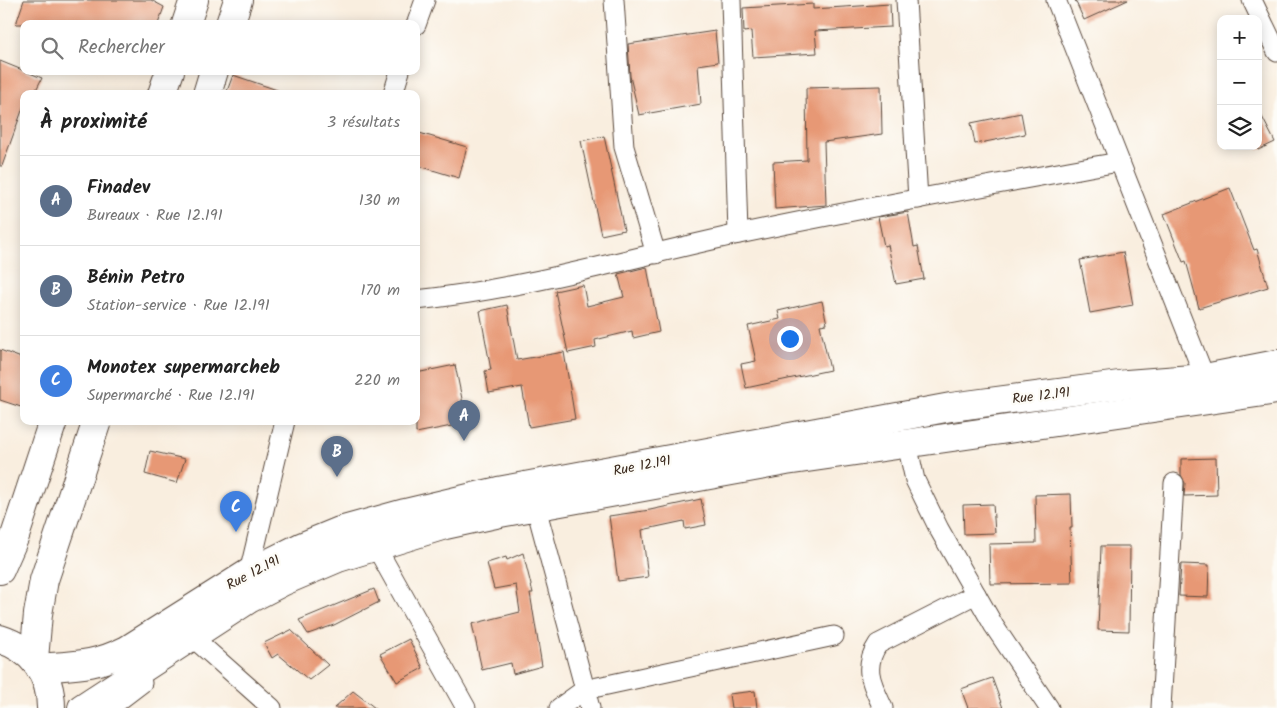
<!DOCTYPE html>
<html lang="fr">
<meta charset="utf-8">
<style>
body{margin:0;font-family:Kalam,sans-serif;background:#f2f2f2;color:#222}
.controls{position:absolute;right:15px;top:15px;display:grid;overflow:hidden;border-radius:10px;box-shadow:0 2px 12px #0003}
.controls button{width:45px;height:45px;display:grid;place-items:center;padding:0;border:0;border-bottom:1px solid #e0e0e0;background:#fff;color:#222;font:25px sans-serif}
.you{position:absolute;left:789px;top:338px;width:18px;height:18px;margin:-12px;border:4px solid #fff;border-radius:50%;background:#1a73e8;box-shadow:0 0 0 8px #1a73e833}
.badge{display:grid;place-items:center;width:32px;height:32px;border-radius:50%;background:#db2777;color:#fff;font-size:16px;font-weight:700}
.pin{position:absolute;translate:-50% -41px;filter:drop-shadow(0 1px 2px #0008)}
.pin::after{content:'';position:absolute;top:26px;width:18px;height:15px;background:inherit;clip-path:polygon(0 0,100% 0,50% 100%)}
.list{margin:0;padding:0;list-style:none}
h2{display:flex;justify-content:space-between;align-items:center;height:65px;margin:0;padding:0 20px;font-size:21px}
h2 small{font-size:16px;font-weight:400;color:#767676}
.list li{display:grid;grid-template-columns:32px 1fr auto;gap:15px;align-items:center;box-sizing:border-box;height:90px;padding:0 20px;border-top:1px solid #e0e0e0}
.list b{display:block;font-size:19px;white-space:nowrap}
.list p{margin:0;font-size:16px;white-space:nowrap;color:#767676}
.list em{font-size:16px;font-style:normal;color:#767676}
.icon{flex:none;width:28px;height:28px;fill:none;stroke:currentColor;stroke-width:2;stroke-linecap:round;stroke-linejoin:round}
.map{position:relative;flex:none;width:1277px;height:708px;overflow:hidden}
.search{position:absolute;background:#fff;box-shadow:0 2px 12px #0003;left:20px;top:20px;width:400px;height:55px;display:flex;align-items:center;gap:12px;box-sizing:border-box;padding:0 18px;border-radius:10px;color:#767676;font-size:19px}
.panel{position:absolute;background:#fff;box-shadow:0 2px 12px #0003;left:20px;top:90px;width:400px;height:335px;border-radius:10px}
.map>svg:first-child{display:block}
.building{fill:#e79874}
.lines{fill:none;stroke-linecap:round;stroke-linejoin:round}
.street-casing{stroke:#58473b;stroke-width:21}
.primary-casing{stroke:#58473b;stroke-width:30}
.highway-casing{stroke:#58473b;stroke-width:30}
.street{stroke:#fff;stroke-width:19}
.primary{stroke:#fff;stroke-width:28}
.highway{stroke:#fff;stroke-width:28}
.labels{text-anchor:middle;stroke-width:5;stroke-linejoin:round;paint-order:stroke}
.street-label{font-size:14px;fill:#3b2a1e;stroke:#fdfcf7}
</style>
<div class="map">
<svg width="1277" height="708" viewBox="0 0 1277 708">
<rect width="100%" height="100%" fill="#fdfcf7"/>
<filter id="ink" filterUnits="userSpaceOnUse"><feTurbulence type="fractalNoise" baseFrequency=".02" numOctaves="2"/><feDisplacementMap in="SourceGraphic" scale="10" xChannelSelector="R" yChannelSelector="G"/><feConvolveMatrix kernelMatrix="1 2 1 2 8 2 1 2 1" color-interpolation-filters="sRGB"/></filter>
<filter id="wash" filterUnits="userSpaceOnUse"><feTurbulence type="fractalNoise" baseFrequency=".0096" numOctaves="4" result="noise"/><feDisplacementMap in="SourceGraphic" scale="20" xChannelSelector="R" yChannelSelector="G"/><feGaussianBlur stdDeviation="1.12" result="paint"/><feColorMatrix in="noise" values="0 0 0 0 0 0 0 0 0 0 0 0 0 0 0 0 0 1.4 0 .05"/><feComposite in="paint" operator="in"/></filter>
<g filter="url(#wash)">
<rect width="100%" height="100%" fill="#f9eedf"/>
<g id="blocks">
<g class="building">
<polygon points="24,0 151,0 164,7 158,24 16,24"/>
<polygon points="1075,0 1128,0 1084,20"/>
<polygon points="813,4 813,9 890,4 891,27 815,31 817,53 753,57 751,31 744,32 743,8"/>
<polygon points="715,31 718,62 698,65 701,104 639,115 630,76 628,44"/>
<polygon points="0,61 42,78 34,94 24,94 24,105 2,166 0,166"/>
<polygon points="233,75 280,91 279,94 226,94"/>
<polygon points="881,86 882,134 824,142 826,205 775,209 773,162 807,160 806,88"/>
<polygon points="1258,109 1275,142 1258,150"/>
<polygon points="1021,113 1025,134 975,144 971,123"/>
<polygon points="416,132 467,147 459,178 416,165"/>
<polygon points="604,136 624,230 601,235 581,141"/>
<polygon points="1230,188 1254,250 1257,249 1268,287 1199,308 1186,261 1183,262 1164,214"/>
<polygon points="908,212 914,247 918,246 924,279 896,284 888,245 884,246 878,217"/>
<polygon points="1123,252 1133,305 1090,313 1080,260"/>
<polygon points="647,267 659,332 633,338 632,331 595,340 596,347 568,353 555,291 583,285 587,306 624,297 618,274"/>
<polygon points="822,301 827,324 820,325 830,370 746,388 741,364 756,361 748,326 780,319 778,311"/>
<polygon points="507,305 517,360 564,352 575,419 529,427 522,387 489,393 485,371 491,370 480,311"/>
<polygon points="0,350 24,359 24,408 0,400"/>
<polygon points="455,365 467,423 416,433 416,373"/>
<polygon points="150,451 185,459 177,483 145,474"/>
<polygon points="1216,458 1217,495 1184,496 1185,483 1181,475 1181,459"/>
<polygon points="1071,494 1072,528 1070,528 1072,583 990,584 989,544 1036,543 1035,495"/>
<polygon points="701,499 706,525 685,529 684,521 642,530 648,577 618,581 609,516 650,510"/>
<polygon points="993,504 995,533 964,534 963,505"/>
<polygon points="1101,546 1130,546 1129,631 1098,630"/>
<polygon points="523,553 533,593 530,593 542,666 513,674 511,663 482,670 472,624 520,612 516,585 494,589 487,563 506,557 507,560"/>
<polygon points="1181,564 1209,565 1208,597 1179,596"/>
<polygon points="374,589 379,602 334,625 308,634 299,620"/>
<polygon points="291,630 328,665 309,680 278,654 272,658 264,643"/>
<polygon points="409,639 423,668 397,682 380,654"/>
<polygon points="992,678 1003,708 968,708 961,689"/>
<polygon points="353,691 375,708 334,708"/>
<polygon points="755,691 757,708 731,708 729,694"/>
</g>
</g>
</g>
<g filter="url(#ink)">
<use href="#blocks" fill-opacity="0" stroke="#58473b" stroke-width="1"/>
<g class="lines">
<g class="street-casing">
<g id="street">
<polyline points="614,0 624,147 656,254"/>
<polyline points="731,0 738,234"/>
<polyline points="906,0 918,199"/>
<polyline points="1056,0 1205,378"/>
<polyline points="1252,0 1277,52"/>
<polyline points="416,25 425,0"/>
<polyline points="393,94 400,71"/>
<path d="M416 300C525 289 632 257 739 234 865 207 992 185 1118 162"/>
<polyline points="907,444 915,480 939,529 994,626 1049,708"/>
<polyline points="538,515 590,708"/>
<polyline points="380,554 466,708"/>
<polyline points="249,573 285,421"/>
<polyline points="200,644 272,708"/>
<polyline points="109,708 142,683"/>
<polyline points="559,708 584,690 834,636"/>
<path d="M883 708C872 684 862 668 878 644L976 594"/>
<polyline points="1161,708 1174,483"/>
</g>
</g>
<g class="primary-casing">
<g id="primary">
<path d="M40 668C75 665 95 666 127 650L249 573 301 547 340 531 405 513 498 491 951 407 1127 384 1205 378 1277 364"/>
<polyline points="82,708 249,599 284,581 338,558 445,525 500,513 786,461 1277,390"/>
</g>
</g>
<g class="highway-casing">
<g id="highway">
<polyline points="186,24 194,0"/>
<polyline points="230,24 238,0"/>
<polyline points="162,94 170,71"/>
<polyline points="207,94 214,71"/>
<polyline points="0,570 15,536 53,421"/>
<path d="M0 639C32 649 51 674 51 708"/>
<polyline points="34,659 38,614 44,580 97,421"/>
</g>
</g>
<use href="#street" class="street"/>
<use href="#primary" class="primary"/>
<use href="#highway" class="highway"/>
</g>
</g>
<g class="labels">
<g class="street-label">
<text transform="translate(1041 395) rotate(-7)" y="5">Rue 12.191</text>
<text transform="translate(642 465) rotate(-11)" y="5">Rue 12.191</text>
<text transform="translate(253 572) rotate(-28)" y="5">Rue 12.191</text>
</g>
</g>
</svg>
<div class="controls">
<button>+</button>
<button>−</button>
<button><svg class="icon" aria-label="layers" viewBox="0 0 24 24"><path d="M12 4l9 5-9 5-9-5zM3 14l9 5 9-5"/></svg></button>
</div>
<div class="you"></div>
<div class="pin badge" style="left:464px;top:441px;background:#5c6f8a">A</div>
<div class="pin badge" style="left:337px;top:477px;background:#5c6f8a">B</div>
<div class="pin badge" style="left:236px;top:532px;background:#3f7fe0">C</div>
<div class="search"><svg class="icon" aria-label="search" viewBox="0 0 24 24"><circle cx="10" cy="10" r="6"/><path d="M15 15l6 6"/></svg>Rechercher</div>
<section class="panel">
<h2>À proximité<small>3 résultats</small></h2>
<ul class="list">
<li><span class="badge" style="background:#5c6f8a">A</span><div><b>Finadev</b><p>Bureaux · Rue 12.191</p></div><em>130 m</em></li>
<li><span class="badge" style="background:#5c6f8a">B</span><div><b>Bénin Petro</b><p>Station-service · Rue 12.191</p></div><em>170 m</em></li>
<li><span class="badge" style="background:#3f7fe0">C</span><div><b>Monotex supermarcheb</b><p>Supermarché · Rue 12.191</p></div><em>220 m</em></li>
</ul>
</section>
</div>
